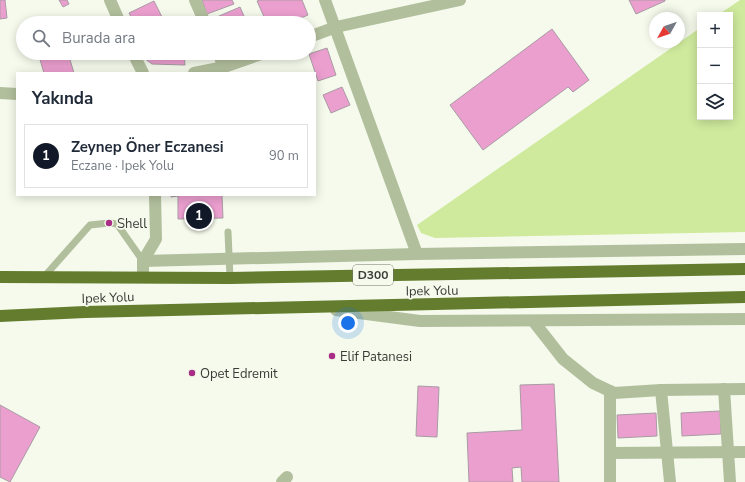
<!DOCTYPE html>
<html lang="tr">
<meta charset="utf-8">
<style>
body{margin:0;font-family:"Nunito Sans",sans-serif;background:#f2f2f3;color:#1f2937}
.controls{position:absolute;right:12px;top:12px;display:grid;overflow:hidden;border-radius:0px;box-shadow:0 2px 10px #0003}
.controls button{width:36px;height:36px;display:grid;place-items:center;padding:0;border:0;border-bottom:1px solid #e0e1e3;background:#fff;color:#1f2937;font:20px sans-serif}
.compass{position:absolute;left:649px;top:12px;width:36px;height:36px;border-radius:50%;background:#fff;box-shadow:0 2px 10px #0003;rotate:230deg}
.you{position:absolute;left:348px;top:323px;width:14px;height:14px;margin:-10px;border:3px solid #fff;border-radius:50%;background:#1a73e8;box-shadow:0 0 0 6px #1a73e833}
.badge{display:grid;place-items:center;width:26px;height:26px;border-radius:50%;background:#111827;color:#fff;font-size:13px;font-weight:700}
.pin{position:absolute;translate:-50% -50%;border:2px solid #fff;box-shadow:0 1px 4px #0006}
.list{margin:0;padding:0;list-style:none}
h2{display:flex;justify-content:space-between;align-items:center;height:52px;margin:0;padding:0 16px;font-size:17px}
h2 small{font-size:13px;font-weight:400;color:#747a83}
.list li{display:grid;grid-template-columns:26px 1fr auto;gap:12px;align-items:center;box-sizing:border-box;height:64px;margin:0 8px 8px;padding:0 8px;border:1px solid #e0e1e3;border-radius:0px}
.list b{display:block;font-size:15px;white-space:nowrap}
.list p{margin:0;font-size:13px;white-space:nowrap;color:#747a83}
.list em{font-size:13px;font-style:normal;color:#747a83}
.icon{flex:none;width:22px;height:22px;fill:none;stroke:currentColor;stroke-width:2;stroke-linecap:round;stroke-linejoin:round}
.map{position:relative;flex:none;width:745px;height:482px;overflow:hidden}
.search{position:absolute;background:#fff;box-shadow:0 2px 10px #0003;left:16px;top:16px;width:300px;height:44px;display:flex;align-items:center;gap:10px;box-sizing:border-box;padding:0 14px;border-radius:22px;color:#747a83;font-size:15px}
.panel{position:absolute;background:#fff;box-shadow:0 2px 10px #0003;left:16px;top:72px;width:300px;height:124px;border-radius:0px}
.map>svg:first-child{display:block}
.green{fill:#cfea9d}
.building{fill:#eb9fcf;stroke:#a99ba3}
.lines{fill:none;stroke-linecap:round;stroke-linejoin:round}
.lane{stroke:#b2bf9d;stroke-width:7}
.street{stroke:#b2bf9d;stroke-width:12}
.highway{stroke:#637c2d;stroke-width:12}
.poi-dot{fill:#a82f85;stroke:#f5faec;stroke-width:1.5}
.labels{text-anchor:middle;stroke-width:3.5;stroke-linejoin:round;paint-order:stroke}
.shield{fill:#f5faec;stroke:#71746d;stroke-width:1}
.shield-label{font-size:12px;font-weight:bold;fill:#393b36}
.poi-label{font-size:13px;fill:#393b36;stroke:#f5faec;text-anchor:start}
.street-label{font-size:13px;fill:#393b36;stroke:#f5faec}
</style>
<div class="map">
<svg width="745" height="482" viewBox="0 0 745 482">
<rect width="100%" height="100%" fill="#f5faec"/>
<polygon class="green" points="740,0 745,0 745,232 435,238 421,233 417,225 700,28 700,117 730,117 730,15 718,15"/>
<g class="building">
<polygon points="0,0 5,0 7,18 0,19"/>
<polygon points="59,0 67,0 69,4 63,7"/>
<polygon points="202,0 232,0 234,4 207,14"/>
<polygon points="260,0 302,0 308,15 289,23 273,23 270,17 265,19 257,1"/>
<polygon points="629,0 665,0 665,1 636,14"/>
<polygon points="154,1 165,23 134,23 129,13"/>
<polygon points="240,7 247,23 211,23 210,20"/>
<polygon points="552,29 589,80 573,92 568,87 483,150 450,105"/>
<polygon points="327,48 336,75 318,81 309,54"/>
<polygon points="38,53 68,53 74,73 44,73"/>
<polygon points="151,53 184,53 185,65 152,64 141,56"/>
<polygon points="342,87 350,105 331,113 323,95"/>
<polygon points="171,195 222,195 223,218 178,219 178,196 171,197"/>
<polygon points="554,384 559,482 522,482 521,467 512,468 513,482 469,482 467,433 522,430 520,385"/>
<polygon points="418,386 439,387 437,437 416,436"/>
<polygon points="0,405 40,427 10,482 0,477"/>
<polygon points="720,411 721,434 682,436 681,413"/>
<polygon points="656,413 657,436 618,438 617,415"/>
</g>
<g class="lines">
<g class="lane">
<polyline points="228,232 230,278"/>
<polyline points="43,278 90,225 109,223 117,224 143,261"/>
</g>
<g class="street">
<polyline points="110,0 120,23"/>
<polyline points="195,0 205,23"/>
<polyline points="325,0 417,254"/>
<polyline points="309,37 336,27 460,0"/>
<polyline points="133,53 143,73"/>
<polyline points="218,53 224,67"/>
<polyline points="194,73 224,67 264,53"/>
<polyline points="0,93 17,94"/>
<polyline points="143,261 417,254 745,249"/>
<polyline points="143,277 143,261 156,239 155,195"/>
<polyline points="336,310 420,321 745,319"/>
<polyline points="534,322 563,359 593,383 614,393 661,390 745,389"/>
<polyline points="724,389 730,482"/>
<polyline points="661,390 670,482"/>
<polyline points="610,391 610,482"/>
<polyline points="610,453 745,452"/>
<polyline points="282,482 287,477"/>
</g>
<g class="highway">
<polyline points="0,277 230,278 745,269"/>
<polyline points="0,316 85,312 745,297"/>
</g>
</g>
<g class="poi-dot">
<circle cx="109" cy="223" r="4"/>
<circle cx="332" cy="356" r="4"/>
<circle cx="192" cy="373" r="4"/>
</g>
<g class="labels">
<rect class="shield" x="353" y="265" width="40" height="20" rx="3"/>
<g class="shield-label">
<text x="373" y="279">D300</text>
</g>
<g class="poi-label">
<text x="117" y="228">Shell</text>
<text x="340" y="361">Elif Patanesi</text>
<text x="200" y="378">Opet Edremit</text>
</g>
<g class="street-label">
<text transform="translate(432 290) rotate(-1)" y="5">Ipek Yolu</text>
<text transform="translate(108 297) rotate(-2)" y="5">Ipek Yolu</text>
</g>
</g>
</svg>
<div class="controls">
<button>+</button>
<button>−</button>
<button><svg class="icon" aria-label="layers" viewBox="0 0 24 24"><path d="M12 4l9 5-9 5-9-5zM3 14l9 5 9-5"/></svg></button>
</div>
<svg class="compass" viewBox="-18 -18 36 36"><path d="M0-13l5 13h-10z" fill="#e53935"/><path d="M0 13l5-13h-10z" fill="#747a83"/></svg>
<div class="you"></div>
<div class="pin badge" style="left:199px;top:216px">1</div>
<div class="search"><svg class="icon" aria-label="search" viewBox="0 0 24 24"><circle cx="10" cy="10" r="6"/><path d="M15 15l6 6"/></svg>Burada ara</div>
<section class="panel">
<h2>Yakında<small></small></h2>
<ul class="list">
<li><span class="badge">1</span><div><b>Zeynep Öner Eczanesi</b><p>Eczane · Ipek Yolu</p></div><em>90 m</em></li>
</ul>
</section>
</div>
